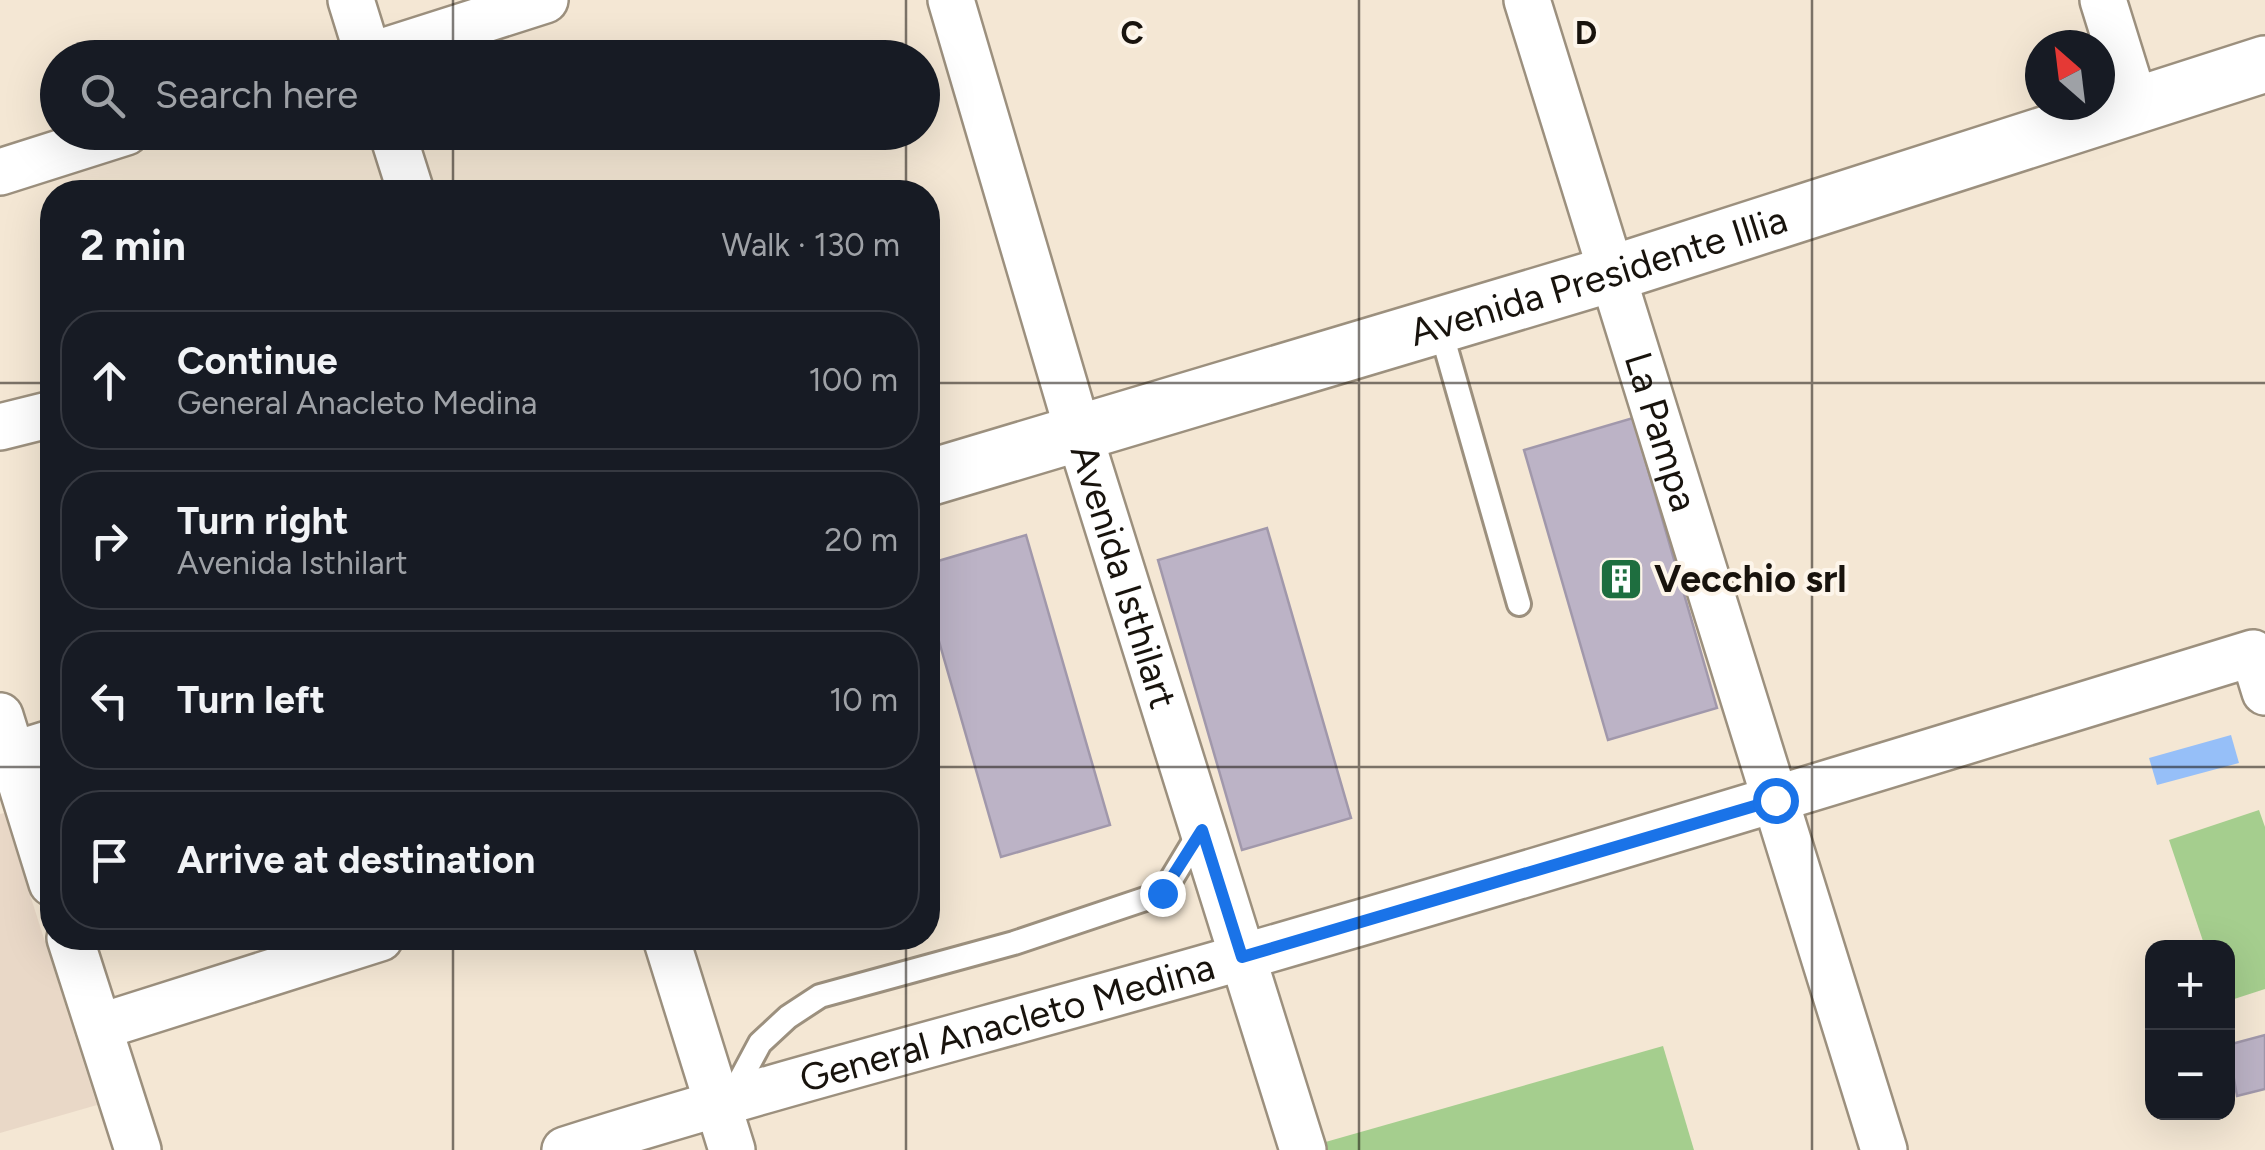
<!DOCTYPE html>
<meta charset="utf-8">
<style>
body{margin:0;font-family:Figtree,sans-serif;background:#242831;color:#f1f3f6}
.controls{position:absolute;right:30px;bottom:30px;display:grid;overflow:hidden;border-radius:20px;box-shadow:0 10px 40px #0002}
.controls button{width:90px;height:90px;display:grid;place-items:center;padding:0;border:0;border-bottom:2px solid #363941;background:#171b24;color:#f1f3f6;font:50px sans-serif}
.compass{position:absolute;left:2025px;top:30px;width:90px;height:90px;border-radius:50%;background:#171b24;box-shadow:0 10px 40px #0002;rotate:332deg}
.stop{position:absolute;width:30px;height:30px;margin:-22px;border:8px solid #1a73e8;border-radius:50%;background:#fff}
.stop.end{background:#1a73e8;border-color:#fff;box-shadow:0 2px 10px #0008}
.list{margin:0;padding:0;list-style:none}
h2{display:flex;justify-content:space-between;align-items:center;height:130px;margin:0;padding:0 40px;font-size:42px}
h2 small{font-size:32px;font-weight:400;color:#9ea1a6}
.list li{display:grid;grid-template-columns:65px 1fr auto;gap:30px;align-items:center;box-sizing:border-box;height:140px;margin:0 20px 20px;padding:0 20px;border:2px solid #363941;border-radius:40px}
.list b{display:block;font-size:38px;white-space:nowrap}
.list p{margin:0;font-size:32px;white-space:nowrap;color:#9ea1a6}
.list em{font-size:32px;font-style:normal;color:#9ea1a6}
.icon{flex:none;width:55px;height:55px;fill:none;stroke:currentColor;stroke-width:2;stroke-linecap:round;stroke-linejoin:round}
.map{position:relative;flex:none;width:2265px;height:1150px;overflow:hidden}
.search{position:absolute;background:#171b24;box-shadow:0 10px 40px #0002;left:40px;top:40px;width:900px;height:110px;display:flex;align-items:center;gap:25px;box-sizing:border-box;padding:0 35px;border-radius:55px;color:#9ea1a6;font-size:38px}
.panel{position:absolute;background:#171b24;box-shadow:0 10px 40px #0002;left:40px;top:180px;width:900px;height:770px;border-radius:40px}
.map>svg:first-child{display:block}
.education{fill:#e9d8c7}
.grass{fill:#a5ce8e}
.water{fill:#96bff8}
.building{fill:#bcb3c6;stroke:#a198ab;stroke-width:2.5}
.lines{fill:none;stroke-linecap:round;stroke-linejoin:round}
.service-casing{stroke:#9c907e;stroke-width:28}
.minor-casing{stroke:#9c907e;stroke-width:50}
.secondary-casing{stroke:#9c907e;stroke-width:60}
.service{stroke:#fff;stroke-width:22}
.minor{stroke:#fff;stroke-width:45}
.secondary{stroke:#fff;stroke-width:55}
.route{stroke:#1a73e8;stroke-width:12}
.grid{fill:none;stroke:#18130d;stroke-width:2.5;stroke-opacity:0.55}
.labels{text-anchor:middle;stroke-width:8;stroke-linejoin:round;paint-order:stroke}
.street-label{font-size:38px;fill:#18130d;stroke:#fdf5ea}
.poi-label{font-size:38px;font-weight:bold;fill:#18130d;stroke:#fdf5ea;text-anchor:start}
.grid-label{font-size:32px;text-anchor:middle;font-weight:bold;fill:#18130d;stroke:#fdf5ea;stroke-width:8;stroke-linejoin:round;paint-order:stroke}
</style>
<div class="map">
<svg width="2265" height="1150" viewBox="0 0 2265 1150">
<rect width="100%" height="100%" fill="#f4e7d4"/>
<polygon class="education" points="4,813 97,1105 0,1133 0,814"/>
<g class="grass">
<polygon points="2259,810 2265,827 2265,989 2228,1001 2228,948 2205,947 2169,840"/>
<polygon points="1663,1046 1694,1150 1324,1150 1322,1143"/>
</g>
<polygon class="water" points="2231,735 2239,763 2157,785 2149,758"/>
<g class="building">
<polygon points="1633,418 1717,708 1608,740 1524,450"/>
<polygon points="1267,528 1351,818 1242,850 1158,560"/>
<polygon points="1026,535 1110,825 1001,857 928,603 928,564"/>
<polygon points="2265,1035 2265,1089 2237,1096 2228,1045"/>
</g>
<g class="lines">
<g class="service-casing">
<g id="service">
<polyline points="1439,324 1519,604"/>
<polyline points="730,1099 760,1043 788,1017 820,996 1014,943 1163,893 1201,830"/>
</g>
</g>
<g class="minor-casing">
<g id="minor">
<polyline points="351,0 369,58"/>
<path id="s1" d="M951 0 1078 431 1303 1150"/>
<path id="s2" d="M1527 0 1884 1150"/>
<polyline points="2103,0 2135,103"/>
<polyline points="363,58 545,0"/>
<polyline points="392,132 411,192"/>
<polyline points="0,172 126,132"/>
<polyline points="0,427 52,414"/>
<polyline points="0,716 52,883"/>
<polyline points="70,938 138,1150"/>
<polyline points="666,938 732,1150"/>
<polyline points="99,1027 380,938"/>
<path id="s3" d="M565 1150C790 1079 1019 1022 1246 956 1582 859 1918 756 2253 653L2265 692"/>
</g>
</g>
<g class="secondary-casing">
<g id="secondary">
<path id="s4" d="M928 478 1611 274 2265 64"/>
<polyline points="0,764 52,748"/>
</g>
</g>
<use href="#service" class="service"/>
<use href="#minor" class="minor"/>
<use href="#secondary" class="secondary"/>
</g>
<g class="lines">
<polyline class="route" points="1162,893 1202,830 1242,957 1775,800"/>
</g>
<path class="grid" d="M453 0V58M906 0V58M1359 0V1150M1812 0V1150M453 132V192M906 132V192M0 383H52M928 383H2265M0 767H52M928 767H2265M453 938V1150M906 938V1150"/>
<defs>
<g id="building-square" transform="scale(2.25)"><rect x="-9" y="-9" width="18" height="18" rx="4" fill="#1e6e3f" stroke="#fdf5ea"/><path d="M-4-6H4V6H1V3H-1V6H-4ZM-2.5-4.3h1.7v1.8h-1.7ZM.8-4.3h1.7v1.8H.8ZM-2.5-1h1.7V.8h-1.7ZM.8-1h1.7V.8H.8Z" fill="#fff"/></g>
</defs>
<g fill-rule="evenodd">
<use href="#building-square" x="1621" y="579"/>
</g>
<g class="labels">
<g class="street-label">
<text dy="13" stroke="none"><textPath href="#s4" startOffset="700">Avenida Presidente Illia</textPath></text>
<text dy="13" stroke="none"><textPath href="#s2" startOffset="452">La Pampa</textPath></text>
<text dy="13" stroke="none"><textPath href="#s1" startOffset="602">Avenida Isthilart</textPath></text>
<text dy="13" stroke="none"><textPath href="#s3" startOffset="460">General Anacleto Medina</textPath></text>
</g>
<g class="poi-label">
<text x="1654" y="592">Vecchio srl</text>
</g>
</g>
<g class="grid-label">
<text x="1132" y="44">C</text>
<text x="1586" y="44">D</text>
</g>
</svg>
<div class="controls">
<button>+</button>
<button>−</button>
</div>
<svg class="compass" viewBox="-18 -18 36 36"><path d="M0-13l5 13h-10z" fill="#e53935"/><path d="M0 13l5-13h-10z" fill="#9ea1a6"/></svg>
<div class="stop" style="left:1775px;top:800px"></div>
<div class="stop end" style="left:1162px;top:893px"></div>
<div class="search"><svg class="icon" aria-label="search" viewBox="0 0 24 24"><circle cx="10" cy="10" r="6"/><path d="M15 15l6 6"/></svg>Search here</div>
<section class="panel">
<h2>2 min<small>Walk · 130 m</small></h2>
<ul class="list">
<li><svg class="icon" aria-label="ahead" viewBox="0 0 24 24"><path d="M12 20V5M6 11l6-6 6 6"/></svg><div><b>Continue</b><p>General Anacleto Medina</p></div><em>100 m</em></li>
<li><svg class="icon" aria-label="right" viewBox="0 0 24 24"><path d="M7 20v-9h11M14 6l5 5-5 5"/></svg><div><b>Turn right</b><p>Avenida Isthilart</p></div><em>20 m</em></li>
<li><svg class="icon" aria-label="left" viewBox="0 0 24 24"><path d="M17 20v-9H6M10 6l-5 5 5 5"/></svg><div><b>Turn left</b></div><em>10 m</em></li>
<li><svg class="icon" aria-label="arrive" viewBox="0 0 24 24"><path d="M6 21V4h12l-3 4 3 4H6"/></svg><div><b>Arrive at destination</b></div></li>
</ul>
</section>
</div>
